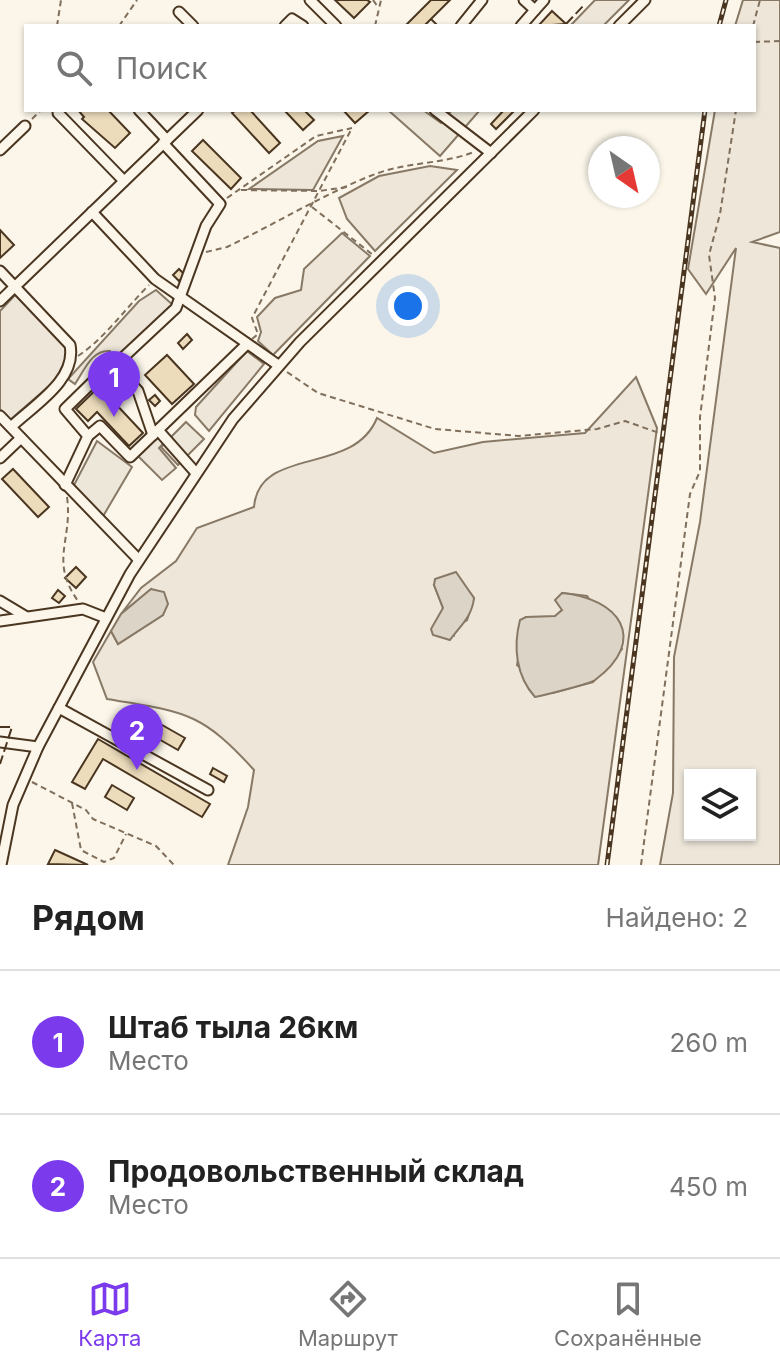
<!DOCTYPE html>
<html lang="ru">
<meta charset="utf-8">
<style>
body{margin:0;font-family:Inter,sans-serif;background:#f2f2f2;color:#222}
.controls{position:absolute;right:24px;bottom:24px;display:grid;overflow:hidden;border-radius:0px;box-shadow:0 2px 6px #0004}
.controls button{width:72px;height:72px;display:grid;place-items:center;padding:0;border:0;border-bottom:2px solid #e0e0e0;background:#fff;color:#222;font:40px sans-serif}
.compass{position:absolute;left:588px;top:136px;width:72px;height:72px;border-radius:50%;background:#fff;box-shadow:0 2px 6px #0004;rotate:146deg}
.you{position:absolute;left:408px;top:306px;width:28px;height:28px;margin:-20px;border:6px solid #fff;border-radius:50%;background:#1a73e8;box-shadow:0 0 0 12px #1a73e833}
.badge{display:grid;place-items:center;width:52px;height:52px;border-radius:50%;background:#7c3aed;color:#fff;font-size:26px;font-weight:700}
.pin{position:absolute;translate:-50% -66px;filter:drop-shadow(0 2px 4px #0008)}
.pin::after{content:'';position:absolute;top:42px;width:28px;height:24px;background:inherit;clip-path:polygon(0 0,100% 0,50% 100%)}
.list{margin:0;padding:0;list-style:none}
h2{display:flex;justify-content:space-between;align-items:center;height:104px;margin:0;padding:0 32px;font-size:34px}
h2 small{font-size:26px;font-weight:400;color:#767676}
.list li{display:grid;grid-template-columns:52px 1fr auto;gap:24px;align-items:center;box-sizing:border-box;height:144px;padding:0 32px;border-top:2px solid #e0e0e0}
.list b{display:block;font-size:30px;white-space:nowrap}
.list p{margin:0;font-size:26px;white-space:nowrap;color:#767676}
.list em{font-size:26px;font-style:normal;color:#767676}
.icon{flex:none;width:44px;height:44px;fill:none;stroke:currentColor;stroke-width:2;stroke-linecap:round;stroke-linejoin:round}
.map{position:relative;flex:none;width:780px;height:865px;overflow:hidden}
.search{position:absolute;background:#fff;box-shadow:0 2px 6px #0004;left:24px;right:24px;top:24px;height:88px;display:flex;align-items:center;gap:20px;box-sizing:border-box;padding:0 28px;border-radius:0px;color:#767676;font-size:30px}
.sheet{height:392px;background:#fff}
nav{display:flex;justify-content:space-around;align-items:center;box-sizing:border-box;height:112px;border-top:2px solid #e0e0e0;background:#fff;font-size:22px;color:#767676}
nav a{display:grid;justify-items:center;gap:4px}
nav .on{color:#7c3aed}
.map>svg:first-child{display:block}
.green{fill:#ede6d9;stroke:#887966;stroke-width:2;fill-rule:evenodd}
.parking{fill:#ede7d9;stroke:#887966;stroke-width:2}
.water{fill:#dcd4c6;stroke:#887966;stroke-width:2}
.building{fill:#ecdcbc;stroke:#4a3520;stroke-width:2}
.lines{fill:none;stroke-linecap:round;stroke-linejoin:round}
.minor-casing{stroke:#4a3520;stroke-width:13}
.path{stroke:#7f6f5c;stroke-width:2;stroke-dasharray:6 4;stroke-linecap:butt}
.minor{stroke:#fbf6e9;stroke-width:9}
.rail-casing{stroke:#4a3520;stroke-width:5}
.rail{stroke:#fbf6e9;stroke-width:2;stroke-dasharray:6;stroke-linecap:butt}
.fence{stroke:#4a3520;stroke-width:2;stroke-dasharray:10 4;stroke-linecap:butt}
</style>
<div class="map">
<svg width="780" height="865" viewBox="0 0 780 865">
<rect width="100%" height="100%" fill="#fbf6e9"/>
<g class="green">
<polygon points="595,0 629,0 603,26 570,26"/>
<path d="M743 0H780V232L752 242 780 248V865H660L673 793 674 657 700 522 736 248 706 294 688 269 715 110H754V26H735ZM690 775H750V835H690Z"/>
<polygon points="343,136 313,190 249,189 318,141"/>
<polygon points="430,166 457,170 375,251 347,219 339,198 379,176"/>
<polygon points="342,233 370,256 273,355 258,341 261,332 257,317 275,298 301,290 304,269"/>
<path d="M156 290 174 306 118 359 111 358 110 351C92 349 84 371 75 384L68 379 139 301Z"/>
<polygon points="17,293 67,346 71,355 65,372 10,420 0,409 0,311"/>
<polygon points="247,351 264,364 209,431 195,415 196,407"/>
<path d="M636 377 657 428 598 865H228L248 807 254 770C200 710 183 712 107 699L93 662 111 631 118 644 163 615 151 589 121 614 141 588 176 561 197 528 254 507C259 445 353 477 377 418L434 453 483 442 585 433ZM460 580 474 598 467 620 455 628 454 635 439 618 443 608 434 585ZM562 593 587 596 622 649 593 682 553 693 517 665 526 617H555L562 610Z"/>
<polygon points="157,436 164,443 159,448 176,468 162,480 137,455"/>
</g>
<g class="parking">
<polygon points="388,110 423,110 441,123 452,110 480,110 440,156"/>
<polygon points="186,422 204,439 178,465 161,447"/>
<polygon points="97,441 132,467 102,518 73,487"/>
</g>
<g class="water">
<path d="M456 572 474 598C472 617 460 626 450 640L433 635 431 629 443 608 434 585 435 579Z"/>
<polygon points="151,589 164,592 168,604 163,615 118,644 111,631 121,614"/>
<path d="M562 593C618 598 650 639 595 680 589 684 545 695 535 697 516 676 513 647 520 620L526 617 555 616 562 610 555 600Z"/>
</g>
<g class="building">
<polygon points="335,0 367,0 370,2 354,18"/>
<polygon points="431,0 450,0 424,26 405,26"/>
<polygon points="552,11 566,24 538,26"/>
<polygon points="78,110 108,110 130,133 115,148 82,119 84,117"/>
<polygon points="236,110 250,110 280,143 269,153 232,113"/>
<polygon points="284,110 304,110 314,120 303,130"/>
<polygon points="343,110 370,110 355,123"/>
<polygon points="504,110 515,110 496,129 491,124"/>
<polygon points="203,140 241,178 231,189 192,151"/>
<polygon points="0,230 14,245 0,258"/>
<polygon points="179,269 185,275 179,281 173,275"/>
<polygon points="187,334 192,340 183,349 178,343"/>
<polygon points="167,355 194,384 172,404 145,375"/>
<polygon points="107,379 119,391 111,399 143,433 129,446 97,412 88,421 76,409"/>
<polygon points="155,395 160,401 155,406 149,400"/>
<polygon points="13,469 49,507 38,517 2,479"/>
<polygon points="76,567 86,577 76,588 65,578"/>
<polygon points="58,590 65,596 59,603 52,598"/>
<polygon points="148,717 185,738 178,750 141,729"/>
<polygon points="98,739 210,804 202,817 103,759 85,789 72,782"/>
<polygon points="213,768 227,776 224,782 210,774"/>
<polygon points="112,785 134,798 127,810 105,797"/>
<polygon points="55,850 88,865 48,864"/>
</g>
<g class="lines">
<g class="minor-casing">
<g id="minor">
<polyline points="310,0 336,26"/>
<polyline points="524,0 535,10 544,0"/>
<polyline points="179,12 193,26"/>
<polyline points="285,26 292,19 303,26"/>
<polyline points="461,26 482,0"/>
<polyline points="521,26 535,10"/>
<polyline points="619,26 645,0"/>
<polyline points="139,110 167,140"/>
<polyline points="435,110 491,153"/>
<polyline points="58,113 124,181"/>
<polyline points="0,150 25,126"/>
<polyline points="92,212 155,279 278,365"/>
<path d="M0 271 70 345C77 380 34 405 11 427"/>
<polyline points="0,301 198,110"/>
<polyline points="114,366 176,308 206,226 220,204 163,143"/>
<polyline points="0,416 139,560"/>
<polyline points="158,430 196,473"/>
<polyline points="88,436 100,426 130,457 247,344"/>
<polyline points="0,458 21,438"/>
<polyline points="65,485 88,436 65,409 112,363 138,391 153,435"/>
<polyline points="0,601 25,616"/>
<polyline points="0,621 83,609 106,618"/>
<polyline points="59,708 208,790"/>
<polyline points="0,742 38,747"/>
<polyline points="1,865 13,805 38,747 130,574 233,419 300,342 534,110"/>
</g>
</g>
<g class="path">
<polyline points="373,0 378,7"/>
<polyline points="57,26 61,0"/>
<polyline points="119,26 137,0"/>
<polyline points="375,26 381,0"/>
<polyline points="753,26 760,0"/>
<polyline points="754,42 780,41"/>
<polyline points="32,119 41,110"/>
<polyline points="241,190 319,191 347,187"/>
<polyline points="227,198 316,136 352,128"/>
<polyline points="312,207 373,255"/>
<path d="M206 252 227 247C277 223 327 192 378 173 410 162 443 164 474 152"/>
<polyline points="252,339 258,334 252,318 352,128"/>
<path d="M78 356C106 337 124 310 149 285"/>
<polyline points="287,372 318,393 435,429 519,436 597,429 625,421 662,434"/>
<path d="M67 497C73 541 49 560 78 601"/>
<polyline points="32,782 86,810 93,819 156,846 174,865"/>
<polyline points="72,803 81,850 104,862 114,858 126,834"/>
<polyline points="641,865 690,494 700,471 700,417 715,298 709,255 720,214 736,110"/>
</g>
<use href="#minor" class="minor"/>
<g class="rail-casing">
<g id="rail">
<polyline points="719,26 726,0"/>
<polyline points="607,865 705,110"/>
</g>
</g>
<use href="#rail" class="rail"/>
<g class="fence">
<polyline points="431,19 438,26"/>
<polyline points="566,24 585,4"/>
<polyline points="0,727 12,727 0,764"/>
</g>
</g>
</svg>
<div class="controls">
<button><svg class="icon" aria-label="layers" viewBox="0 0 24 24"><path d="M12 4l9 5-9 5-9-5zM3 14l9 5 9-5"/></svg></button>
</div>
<svg class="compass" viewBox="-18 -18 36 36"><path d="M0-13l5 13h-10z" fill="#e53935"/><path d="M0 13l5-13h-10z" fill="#767676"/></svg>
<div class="you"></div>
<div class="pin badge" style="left:114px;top:417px">1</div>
<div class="pin badge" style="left:137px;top:770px">2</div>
<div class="search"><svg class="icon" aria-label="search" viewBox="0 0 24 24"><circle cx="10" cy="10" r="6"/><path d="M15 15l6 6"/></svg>Поиск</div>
</div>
<section class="sheet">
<h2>Рядом<small>Найдено: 2</small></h2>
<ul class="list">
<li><span class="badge">1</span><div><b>Штаб тыла 26км</b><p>Место</p></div><em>260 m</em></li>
<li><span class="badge">2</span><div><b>Продовольственный склад</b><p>Место</p></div><em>450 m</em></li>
</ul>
</section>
<nav>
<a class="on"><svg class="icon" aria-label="map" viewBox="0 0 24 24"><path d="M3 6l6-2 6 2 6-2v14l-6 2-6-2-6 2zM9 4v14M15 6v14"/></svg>Карта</a>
<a><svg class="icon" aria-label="directions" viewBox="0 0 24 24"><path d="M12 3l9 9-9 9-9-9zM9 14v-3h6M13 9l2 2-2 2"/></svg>Маршрут</a>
<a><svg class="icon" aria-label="saved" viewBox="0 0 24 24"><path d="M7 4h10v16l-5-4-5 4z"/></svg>Сохранённые</a>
</nav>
